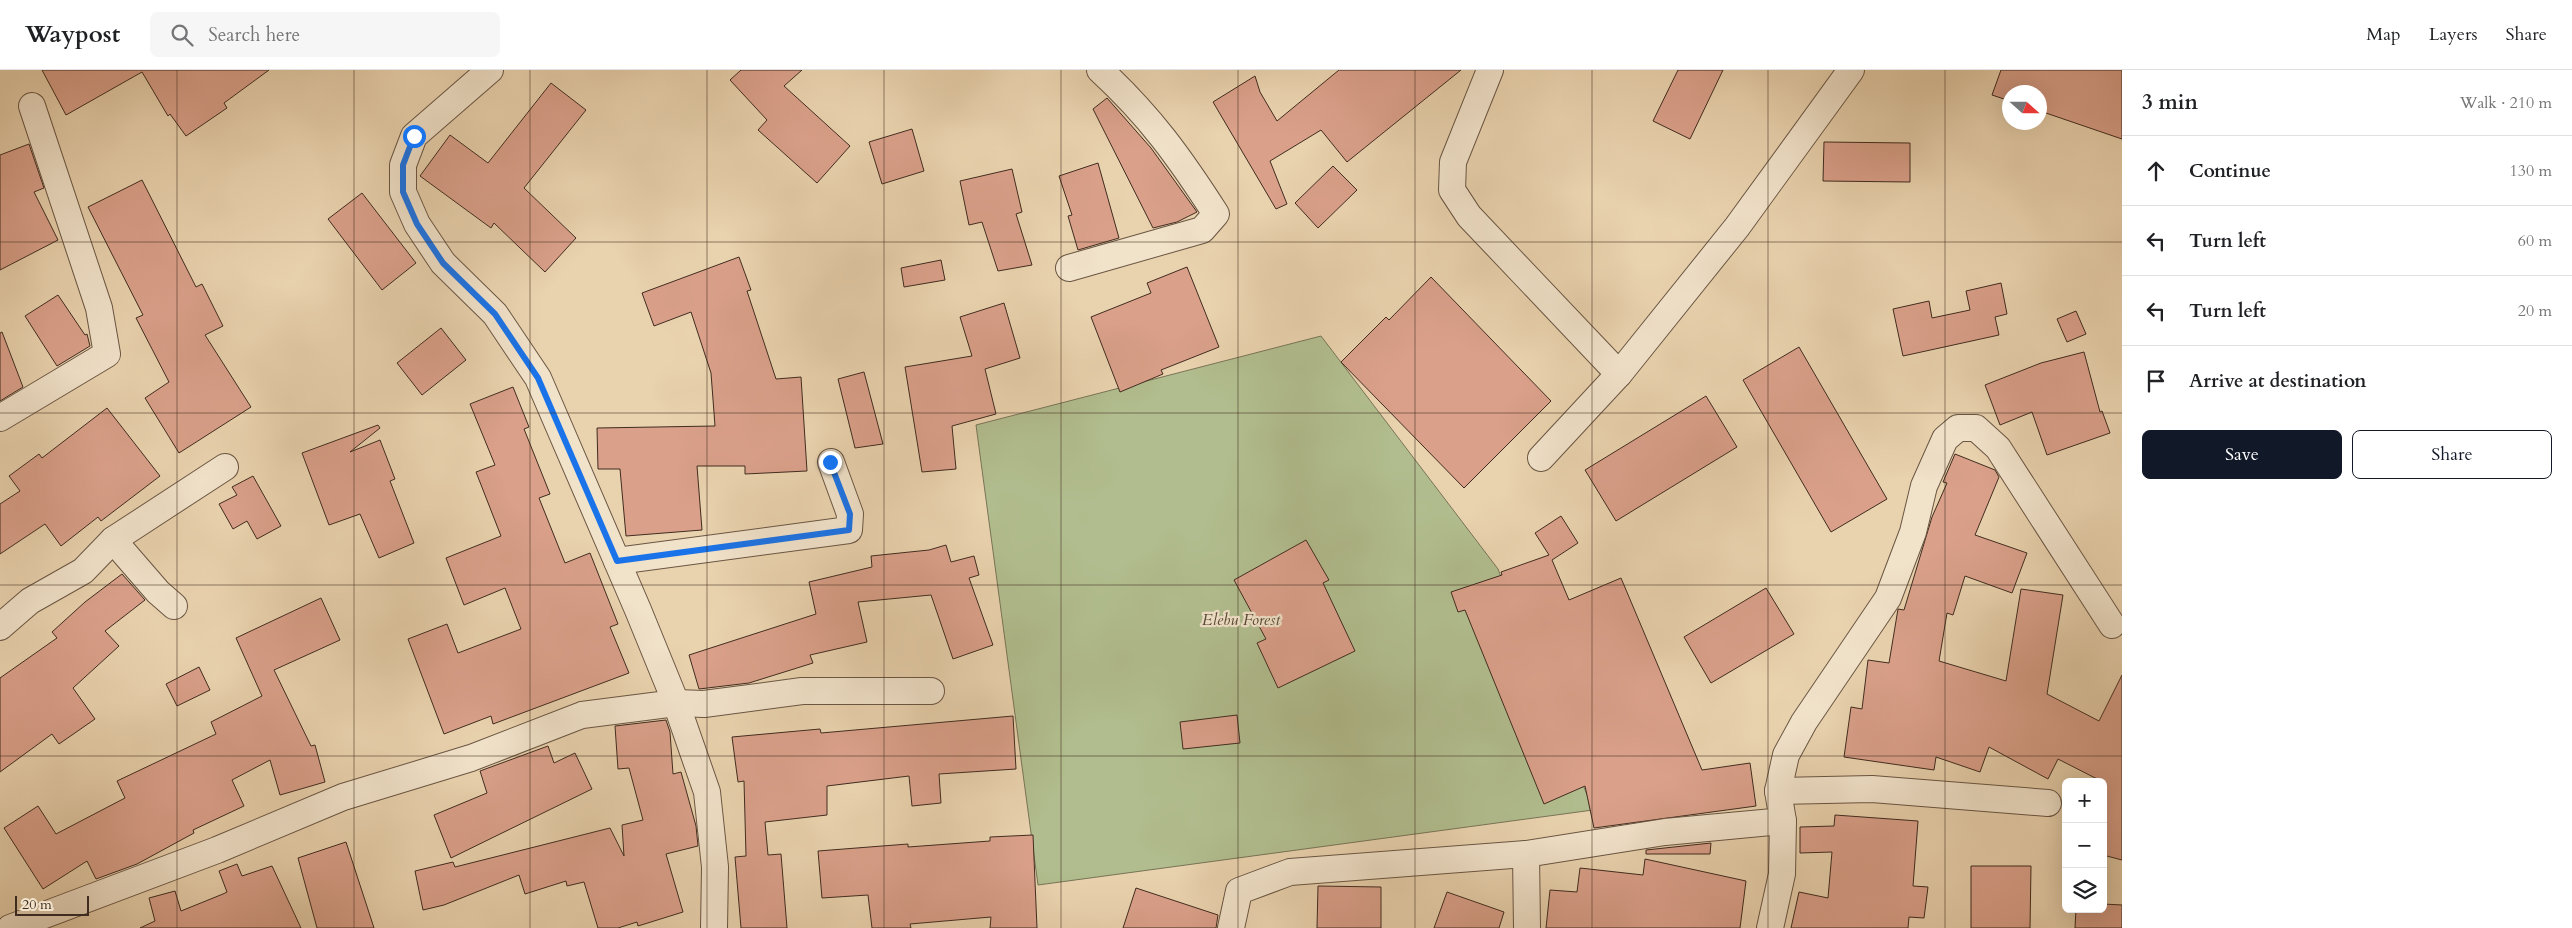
<!DOCTYPE html>
<meta charset="utf-8">
<style>
body{margin:0;font-family:Cardo,serif;background:#f6f6f6;color:#202124}
.controls{position:absolute;right:15px;bottom:15px;display:grid;overflow:hidden;border-radius:8px;box-shadow:0 5px 20px #0002}
.controls button{width:45px;height:45px;display:grid;place-items:center;padding:0;border:0;border-bottom:1px solid #e0e0e0;background:#fff;color:#202124;font:25px sans-serif}
.compass{position:absolute;left:2002px;top:15px;width:45px;height:45px;border-radius:50%;background:#fff;box-shadow:0 5px 20px #0002;rotate:111deg}
.scale{position:absolute;left:15px;bottom:12px;width:74px;box-sizing:border-box;padding-left:5px;border:2px solid #402c1f;border-top:0;font-size:14px;line-height:18px;white-space:nowrap;color:#402c1f;-webkit-text-stroke:4px #f1e2ca;paint-order:stroke}
.stop{position:absolute;width:15px;height:15px;margin:-11px;border:4px solid #1a73e8;border-radius:50%;background:#fff}
.stop.end{background:#1a73e8;border-color:#fff;box-shadow:0 1px 5px #0008}
.list{margin:0;padding:0;list-style:none}
h2{display:flex;justify-content:space-between;align-items:center;height:65px;margin:0;padding:0 20px;font-size:21px}
h2 small{font-size:16px;font-weight:400;color:#757577}
.list li{display:grid;grid-template-columns:32px 1fr auto;gap:15px;align-items:center;box-sizing:border-box;height:70px;padding:0 20px;border-top:1px solid #e0e0e0}
.list b{display:block;font-size:19px;white-space:nowrap}
.list em{font-size:16px;font-style:normal;color:#757577}
.actions{display:flex;gap:10px;padding:15px 20px}
.actions a{flex:1;padding:11px 0;border:1px solid #111827;border-radius:8px;text-align:center;font-size:18px;color:#111827}
.actions .main{background:#111827;color:#fff}
.icon{flex:none;width:28px;height:28px;fill:none;stroke:currentColor;stroke-width:2;stroke-linecap:round;stroke-linejoin:round}
.map{position:relative;flex:none;width:2122px;height:858px;overflow:hidden}
header{display:flex;align-items:center;gap:30px;box-sizing:border-box;height:70px;padding:0 25px;background:#fff;border-bottom:1px solid #e0e0e0}
header strong{font-size:24px}
nav{display:flex;gap:28px;margin-inline-start:auto;font-size:18px}
.search{width:350px;height:45px;background:#f6f6f6;display:flex;align-items:center;gap:12px;box-sizing:border-box;padding:0 18px;border-radius:8px;color:#757577;font-size:19px}
main{display:flex}
aside{flex:1;background:#fff}
.map>svg:first-child{display:block}
.green{fill:#b1bd8e;stroke:#787456}
.building{fill:#daa08a;stroke:#402c1f}
.lines{fill:none;stroke-linecap:round;stroke-linejoin:round}
.minor-casing{stroke:#6a5643;stroke-width:28}
.minor{stroke:#f1e2ca;stroke-width:26}
.route{stroke:#1a73e8;stroke-width:6}
.grid{fill:none;stroke:#402c1f;stroke-width:1;stroke-opacity:0.55}
.labels{text-anchor:middle;stroke-width:4.5;stroke-linejoin:round;paint-order:stroke}
.park-label{font-size:16px;font-style:italic;fill:#574935;stroke:#f1e2ca}
</style>
<header>
<strong>Waypost</strong>
<div class="search"><svg class="icon" aria-label="search" viewBox="0 0 24 24"><circle cx="10" cy="10" r="6"/><path d="M15 15l6 6"/></svg>Search here</div>
<nav><a>Map</a><a>Layers</a><a>Share</a></nav>
</header>
<main>
<div class="map">
<svg width="2122" height="858" viewBox="0 0 2122 858">
<rect width="100%" height="100%" fill="#e9d2ae"/>
<filter id="stains"><feTurbulence type="fractalNoise" baseFrequency=".004" numOctaves="4"/><feColorMatrix values="0 0 0 0 .2 0 0 0 0 .09 0 0 0 0 .02 0 0 0 .5 -.17"/></filter>
<radialGradient id="worn" r=".72"><stop offset=".6" stop-color="#630" stop-opacity="0"/><stop offset="1" stop-color="#630" stop-opacity=".3"/></radialGradient>
<polygon class="green" points="1321,266 1498,499 1593,740 1038,815 976,355"/>
<g class="building">
<polygon points="42,0 269,0 224,33 227,38 186,66 170,44 168,46 142,2 66,45"/>
<polygon points="741,0 802,0 784,16 850,76 817,113 758,60 767,50 730,10"/>
<polygon points="1339,0 1461,0 1347,92 1321,60 1270,91 1287,134 1276,139 1213,32 1255,6 1260,22 1277,51"/>
<polygon points="1678,0 1723,0 1690,69 1653,51"/>
<polygon points="2001,0 2122,0 2122,69 2040,41 2040,22 2010,22 2010,31 1992,25"/>
<polygon points="551,13 586,40 524,118 576,168 545,202 494,153 491,158 420,106 450,65 488,93"/>
<polygon points="1107,28 1151,78 1197,142 1177,152 1153,158 1093,39"/>
<polygon points="912,59 924,101 882,114 869,72"/>
<polygon points="1824,72 1910,73 1910,112 1823,111"/>
<polygon points="29,74 44,118 34,122 58,170 0,200 0,85"/>
<polygon points="1098,93 1119,168 1078,180 1068,146 1072,145 1059,106"/>
<polygon points="1333,96 1357,120 1318,158 1295,133"/>
<polygon points="1012,99 1022,142 1016,144 1032,195 998,201 982,152 969,155 960,111"/>
<polygon points="142,110 196,217 202,214 223,256 205,265 251,337 179,383 145,328 169,312 136,248 143,245 88,137"/>
<polygon points="362,123 416,193 382,220 328,149"/>
<polygon points="739,187 751,220 747,221 776,309 801,307 807,401 745,404 745,396 697,396 702,460 626,466 620,399 598,399 597,358 715,356 711,303 691,242 654,256 642,223"/>
<polygon points="941,190 945,210 904,217 901,198"/>
<polygon points="1187,197 1219,277 1161,300 1163,304 1120,322 1091,247 1151,223 1147,213"/>
<polygon points="1431,207 1551,331 1464,418 1341,292 1386,247 1389,250"/>
<polygon points="2001,213 2007,244 1995,247 1999,265 1903,286 1893,239 1929,231 1932,248 1970,240 1966,221"/>
<polygon points="58,225 85,265 87,264 90,276 57,296 25,246"/>
<polygon points="1004,233 1020,288 985,299 996,344 952,356 956,399 922,402 905,297 972,286 960,247"/>
<polygon points="2076,241 2086,264 2067,272 2057,249"/>
<polygon points="441,258 466,290 422,325 397,293"/>
<polygon points="2,262 23,317 0,331 0,263"/>
<polygon points="1799,277 1887,429 1831,462 1743,310"/>
<polygon points="2084,282 2100,342 2102,341 2110,363 2047,385 2032,342 2000,355 1985,315 2041,293"/>
<polygon points="864,302 883,374 855,378 838,309"/>
<polygon points="513,317 529,357 524,359 550,424 539,428 565,493 590,483 618,554 610,557 629,603 493,654 491,646 444,664 408,569 447,554 458,583 521,559 505,518 464,535 446,488 501,466 476,402 495,395 470,334"/>
<polygon points="1706,326 1737,377 1616,451 1585,400"/>
<polygon points="107,338 160,406 101,451 98,447 61,476 45,454 0,484 0,434 20,421 9,406 39,384 42,388"/>
<polygon points="378,355 380,358 350,382 380,370 395,409 390,411 414,473 379,488 360,444 329,455 302,383"/>
<polygon points="1955,384 1995,400 1999,407 1975,465 2027,483 2012,523 1965,506 1953,545 1947,543 1939,591 2006,611 2021,519 2063,525 2047,624 2099,651 2122,605 2122,790 2103,785 2103,712 2058,689 2048,709 1989,677 1980,702 1936,687 1934,700 1844,687 1851,637 1862,639 1868,590 1889,593 1898,539 1904,540 1932,447 1947,413 1943,412"/>
<polygon points="253,406 281,456 257,469 247,451 233,459 219,434 237,425 232,417"/>
<polygon points="1561,446 1578,473 1552,490 1569,530 1621,508 1702,700 1750,693 1756,736 1594,758 1585,716 1544,734 1465,540 1458,542 1451,522 1502,505 1501,502 1549,485 1535,463"/>
<polygon points="1306,470 1329,510 1323,513 1355,581 1278,618 1257,573 1266,569 1234,510"/>
<polygon points="946,475 951,492 974,486 979,505 969,508 993,575 953,589 931,525 858,532 867,572 810,585 813,593 749,613 699,619 689,585 816,544 809,512 872,497 871,486 929,480"/>
<polygon points="122,504 145,530 105,561 119,576 73,618 95,649 59,674 52,664 0,702 0,608 57,568 52,562 85,532"/>
<polygon points="1766,518 1794,564 1711,613 1684,567"/>
<polygon points="321,528 340,570 274,600 311,676 315,675 325,712 280,725 270,690 232,710 244,736 193,760 194,763 137,794 96,809 87,791 43,819 4,758 38,736 56,764 125,728 117,711 216,664 211,652 262,626 236,568"/>
<polygon points="199,597 210,620 177,636 166,614"/>
<polygon points="1237,645 1240,673 1183,679 1180,652"/>
<polygon points="1013,646 1016,699 939,704 941,733 912,736 909,706 827,716 827,745 765,752 768,785 781,784 787,858 741,858 735,787 746,786 744,711 738,712 732,667 820,659 821,663"/>
<polygon points="666,650 670,662 673,704 681,702 696,756 698,776 666,784 683,842 638,856 637,852 618,858 598,858 584,812 567,816 566,811 525,824 519,805 444,835 423,840 415,801 453,792 455,797 610,758 624,786 622,755 643,750 629,698 618,699 615,656"/>
<polygon points="548,676 554,693 575,683 592,719 451,788 434,745 487,723 480,701"/>
<polygon points="1835,745 1918,751 1913,816 1928,817 1924,848 1909,847 1908,858 1791,858 1799,822 1828,828 1832,782 1800,783 1800,757 1834,756"/>
<polygon points="1033,765 1037,858 990,858 991,847 910,854 911,858 872,858 868,825 822,828 818,781 908,774 908,777 990,771 990,767"/>
<polygon points="346,772 374,858 317,858 298,788"/>
<polygon points="1711,773 1710,784 1646,784 1646,780"/>
<polygon points="1645,789 1746,811 1740,858 1546,858 1550,820 1577,822 1580,798 1643,805"/>
<polygon points="237,794 242,806 272,796 301,858 140,858 155,851 149,828 175,821 181,841 223,824 227,822 219,801"/>
<polygon points="1971,796 2031,796 2030,858 1971,858"/>
<polygon points="1318,816 1381,817 1381,858 1317,858"/>
<polygon points="1136,818 1218,845 1216,858 1123,858"/>
<polygon points="1447,822 1504,842 1499,858 1434,858"/>
<polygon points="2103,834 2122,835 2122,858 2075,858 2076,839 2103,839"/>
</g>
<g class="lines">
<g class="minor-casing">
<g id="minor">
<polyline points="490,0 414,66 403,95 403,122 417,154 443,193 495,244 538,308 638,540 676,633 707,722 715,797 714,858"/>
<polyline points="1490,0 1453,92 1452,120 1469,146 1619,304"/>
<path d="M1069 198 1202 160 1216 144C1180 88 1150 46 1100 0"/>
<polyline points="0,348 107,284 99,238 32,36"/>
<polyline points="1541,388 1619,304 1737,157 1851,0"/>
<polyline points="113,470 158,522 174,536"/>
<polyline points="617,491 849,460 850,444 831,392"/>
<polyline points="0,557 30,531 83,501 113,470 225,397"/>
<polyline points="1778,721 1872,719 2048,733"/>
<polyline points="1526,784 1527,858"/>
<polyline points="10,858 217,780 343,727 471,688 582,645 676,633 704,634 802,621 931,621"/>
<polyline points="1231,858 1239,821 1290,802 1526,784 1665,762 1783,751"/>
<polyline points="1770,858 1782,804 1783,751 1778,721 1786,685 1804,652 1888,528 1913,462 1924,416 1945,369 1958,358 1976,358 1998,378 2112,555"/>
</g>
</g>
<use href="#minor" class="minor"/>
</g>
<g class="lines">
<polyline class="route" points="414,66 403,95 403,122 417,154 443,193 495,244 538,308 617,491 849,460 850,444 830,392"/>
</g>
<path class="grid" d="M177 0V858M354 0V858M530 0V858M707 0V858M884 0V858M1061 0V858M1238 0V858M1415 0V858M1592 0V858M1768 0V858M1945 0V858M0 172H2122M0 343H2122M0 515H2122M0 686H2122"/>
<g class="labels">
<g class="park-label">
<text x="1241" y="555">Elebu Forest</text>
</g>
</g>
<rect width="100%" height="100%" filter="url(#stains)"/>
<rect width="100%" height="100%" fill="url(#worn)"/>
</svg>
<div class="controls">
<button>+</button>
<button>−</button>
<button><svg class="icon" aria-label="layers" viewBox="0 0 24 24"><path d="M12 4l9 5-9 5-9-5zM3 14l9 5 9-5"/></svg></button>
</div>
<svg class="compass" viewBox="-18 -18 36 36"><path d="M0-13l5 13h-10z" fill="#e53935"/><path d="M0 13l5-13h-10z" fill="#757577"/></svg>
<div class="scale">20 m</div>
<div class="stop" style="left:414px;top:66px"></div>
<div class="stop end" style="left:830px;top:392px"></div>
</div>
<aside>
<h2>3 min<small>Walk · 210 m</small></h2>
<ul class="list">
<li><svg class="icon" aria-label="ahead" viewBox="0 0 24 24"><path d="M12 20V5M6 11l6-6 6 6"/></svg><div><b>Continue</b></div><em>130 m</em></li>
<li><svg class="icon" aria-label="left" viewBox="0 0 24 24"><path d="M17 20v-9H6M10 6l-5 5 5 5"/></svg><div><b>Turn left</b></div><em>60 m</em></li>
<li><svg class="icon" aria-label="left" viewBox="0 0 24 24"><path d="M17 20v-9H6M10 6l-5 5 5 5"/></svg><div><b>Turn left</b></div><em>20 m</em></li>
<li><svg class="icon" aria-label="arrive" viewBox="0 0 24 24"><path d="M6 21V4h12l-3 4 3 4H6"/></svg><div><b>Arrive at destination</b></div></li>
</ul>
<div class="actions"><a class="main">Save</a><a>Share</a></div>
</aside>
</main>
